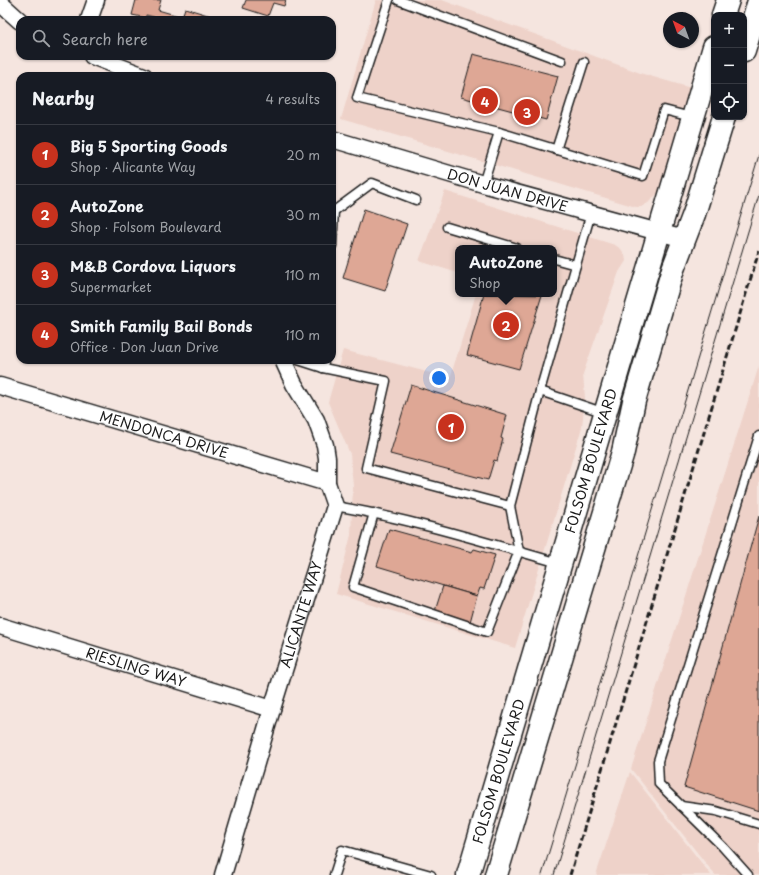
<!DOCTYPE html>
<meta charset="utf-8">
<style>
body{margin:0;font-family:"Playpen Sans",sans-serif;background:#242831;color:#f1f3f6}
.controls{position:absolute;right:12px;top:12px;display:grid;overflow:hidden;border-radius:8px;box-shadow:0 1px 3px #0004}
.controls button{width:36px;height:36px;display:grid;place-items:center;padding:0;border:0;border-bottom:1px solid #363941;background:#171b24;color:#f1f3f6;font:20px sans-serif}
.compass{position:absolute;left:663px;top:12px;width:36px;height:36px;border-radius:50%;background:#171b24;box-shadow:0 1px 3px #0004;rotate:319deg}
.you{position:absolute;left:439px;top:378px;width:14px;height:14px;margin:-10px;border:3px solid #fff;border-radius:50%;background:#1a73e8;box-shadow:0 0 0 6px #1a73e833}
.badge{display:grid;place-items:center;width:26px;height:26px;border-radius:50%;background:#c8321e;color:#fff;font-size:13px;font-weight:700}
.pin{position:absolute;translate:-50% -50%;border:2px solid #fff;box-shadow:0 1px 4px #0006}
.popup{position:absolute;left:455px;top:245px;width:102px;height:52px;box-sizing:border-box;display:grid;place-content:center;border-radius:8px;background:#171b24;filter:drop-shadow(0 1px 3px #0005);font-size:13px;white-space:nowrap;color:#9ea1a6}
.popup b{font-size:15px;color:#f1f3f6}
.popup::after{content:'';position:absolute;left:50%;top:100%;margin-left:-8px;border:8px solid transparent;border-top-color:#171b24}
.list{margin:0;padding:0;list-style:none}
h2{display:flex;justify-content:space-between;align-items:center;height:52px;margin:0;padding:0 16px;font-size:17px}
h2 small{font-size:13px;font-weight:400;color:#9ea1a6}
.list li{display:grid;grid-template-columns:26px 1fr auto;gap:12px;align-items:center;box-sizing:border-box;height:60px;padding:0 16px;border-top:1px solid #363941}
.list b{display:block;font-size:15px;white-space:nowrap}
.list p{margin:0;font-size:13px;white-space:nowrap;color:#9ea1a6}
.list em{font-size:13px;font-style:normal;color:#9ea1a6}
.icon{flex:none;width:22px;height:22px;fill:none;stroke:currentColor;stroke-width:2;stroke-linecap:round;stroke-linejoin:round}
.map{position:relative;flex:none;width:759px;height:875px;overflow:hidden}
.search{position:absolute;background:#171b24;box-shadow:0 1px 3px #0004;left:16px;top:16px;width:320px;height:44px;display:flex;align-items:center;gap:10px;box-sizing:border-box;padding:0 14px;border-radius:12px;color:#9ea1a6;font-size:15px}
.panel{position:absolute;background:#171b24;box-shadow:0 1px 3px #0004;left:16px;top:72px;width:320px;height:292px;border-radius:12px}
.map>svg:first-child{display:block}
.built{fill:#eed2c9}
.building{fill:#dea795;stroke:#1c1c1c}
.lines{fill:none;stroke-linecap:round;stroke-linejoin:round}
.lane-casing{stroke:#1c1c1c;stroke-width:11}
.street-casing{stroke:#1c1c1c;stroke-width:19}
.secondary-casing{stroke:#1c1c1c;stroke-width:25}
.lane{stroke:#fff;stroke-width:8}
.street{stroke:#fff;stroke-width:16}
.secondary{stroke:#fff;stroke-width:22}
.tram{stroke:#1c1c1c;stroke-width:1}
.rail{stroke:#1c1c1c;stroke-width:3;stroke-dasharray:6 3;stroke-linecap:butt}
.labels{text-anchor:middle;stroke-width:3;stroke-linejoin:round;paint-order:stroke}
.street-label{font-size:14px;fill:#1c1c1c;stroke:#fff}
</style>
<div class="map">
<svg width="759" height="875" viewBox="0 0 759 875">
<rect width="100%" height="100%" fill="#f5e5df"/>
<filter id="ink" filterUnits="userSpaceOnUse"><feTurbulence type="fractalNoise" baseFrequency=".025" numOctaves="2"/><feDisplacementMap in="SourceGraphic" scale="8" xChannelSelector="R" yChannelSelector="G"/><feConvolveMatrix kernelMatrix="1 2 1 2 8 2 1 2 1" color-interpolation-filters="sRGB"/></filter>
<g filter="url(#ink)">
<g class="built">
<polygon points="376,0 442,0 643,74 691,88 658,193 648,203 641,207 636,207 341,119"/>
<polygon points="445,191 615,245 621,249 625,255 626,261 619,272 583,374 585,398 582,427 515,648 336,594 351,535 353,486 350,454 328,402 343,350 450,378 476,294 554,294 554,248 458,248 458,273 419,261"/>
<polygon points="759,366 759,875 715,875 631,769"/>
<polygon points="630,772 711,875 596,875"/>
</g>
<g class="building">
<polygon points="136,0 161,0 158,10 182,17 185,8 224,20 154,20 154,17 146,15 146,18 132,15"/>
<polygon points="246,0 286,0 284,6 273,3 268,16 243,8"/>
<polygon points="473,54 558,76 546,120 461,97"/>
<polygon points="364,209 407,224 385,291 343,278"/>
<polygon points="484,294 542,295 519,369 467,355"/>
<polygon points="411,385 507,415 501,438 503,439 497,461 494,460 488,480 390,454"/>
<polygon points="759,516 759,811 684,787"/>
<polygon points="389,529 472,552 474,549 495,555 484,589 480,588 477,596 377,566"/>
<polygon points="443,586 477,596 470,622 435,611"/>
</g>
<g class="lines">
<g class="lane-casing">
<g id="lane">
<polyline points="389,0 357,98 499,132 483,184"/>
<polyline points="398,0 562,61"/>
<polyline points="499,132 643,176 664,110 691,117"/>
<polyline points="556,150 584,62"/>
<polyline points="447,227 517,248"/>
<polyline points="332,246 334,211 372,183 416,200"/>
<polyline points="554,259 576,265 540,391 605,413"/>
<polyline points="576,265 591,213"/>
<polyline points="298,360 323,368 386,381 366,468 510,506"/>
<polyline points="323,368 324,360"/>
<path d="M335 506C411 519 485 542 559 563"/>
<polyline points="374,513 353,587 487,632 519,551 510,506 540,391"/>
<polyline points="681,806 716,811 759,824"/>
<polyline points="334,875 342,850 431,875"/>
<polyline points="748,875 723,847 659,784 658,761 759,436"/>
</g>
</g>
<g class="street-casing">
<g id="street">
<polyline points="0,3 20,21"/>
<polyline points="89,20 96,0"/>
<polyline points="92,56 144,76"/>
<path id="s1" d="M332 139 483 184 684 239"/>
<path id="s2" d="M0 386 327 483"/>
<path id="s3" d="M0 626 272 709"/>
<path id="s4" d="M223 875 272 709 335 506 327 483V458L325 445 316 420 294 384 283 360"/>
</g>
</g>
<g class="secondary-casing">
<g id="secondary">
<polyline points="723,15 728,0"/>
<polyline points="744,51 759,1"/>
<path id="s5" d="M468 875 714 47"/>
<polyline points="496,875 623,452 634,401 673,269 694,214 724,117"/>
</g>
</g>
<use href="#lane" class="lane"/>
<use href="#street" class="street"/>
<use href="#secondary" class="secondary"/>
<g class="tram">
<polyline points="542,875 759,155"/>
<polyline points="554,875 759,195"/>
</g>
<polyline class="rail" points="570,875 759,251"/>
</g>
</g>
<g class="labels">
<g class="street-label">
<text dy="5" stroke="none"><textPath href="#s1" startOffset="183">DON JUAN DRIVE</textPath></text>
<text dy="5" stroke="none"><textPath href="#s2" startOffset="171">MENDONCA DRIVE</textPath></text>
<text dy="5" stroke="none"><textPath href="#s5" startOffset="432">FOLSOM BOULEVARD</textPath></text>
<text dy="5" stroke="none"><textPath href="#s4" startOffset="272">ALICANTE WAY</textPath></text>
<text dy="5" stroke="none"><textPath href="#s3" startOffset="142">RIESLING WAY</textPath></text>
<text dy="5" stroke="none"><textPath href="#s5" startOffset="108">FOLSOM BOULEVARD</textPath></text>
</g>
</g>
</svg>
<div class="controls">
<button>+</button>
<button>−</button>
<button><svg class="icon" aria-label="locate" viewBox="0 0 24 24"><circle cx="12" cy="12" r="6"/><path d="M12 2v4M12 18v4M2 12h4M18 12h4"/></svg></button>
</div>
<svg class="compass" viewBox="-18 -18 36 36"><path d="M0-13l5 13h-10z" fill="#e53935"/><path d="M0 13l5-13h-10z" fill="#9ea1a6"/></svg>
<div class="you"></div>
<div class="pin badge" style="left:451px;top:427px">1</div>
<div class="pin badge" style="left:506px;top:325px">2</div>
<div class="popup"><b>AutoZone</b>Shop</div>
<div class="pin badge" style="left:527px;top:112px">3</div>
<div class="pin badge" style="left:485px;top:101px">4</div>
<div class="search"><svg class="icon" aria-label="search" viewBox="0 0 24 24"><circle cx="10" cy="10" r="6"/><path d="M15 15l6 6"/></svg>Search here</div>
<section class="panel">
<h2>Nearby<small>4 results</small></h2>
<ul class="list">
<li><span class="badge">1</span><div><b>Big 5 Sporting Goods</b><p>Shop · Alicante Way</p></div><em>20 m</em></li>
<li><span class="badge">2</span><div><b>AutoZone</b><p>Shop · Folsom Boulevard</p></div><em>30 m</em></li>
<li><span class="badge">3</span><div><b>M&amp;B Cordova Liquors</b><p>Supermarket</p></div><em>110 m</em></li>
<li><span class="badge">4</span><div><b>Smith Family Bail Bonds</b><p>Office · Don Juan Drive</p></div><em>110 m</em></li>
</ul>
</section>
</div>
